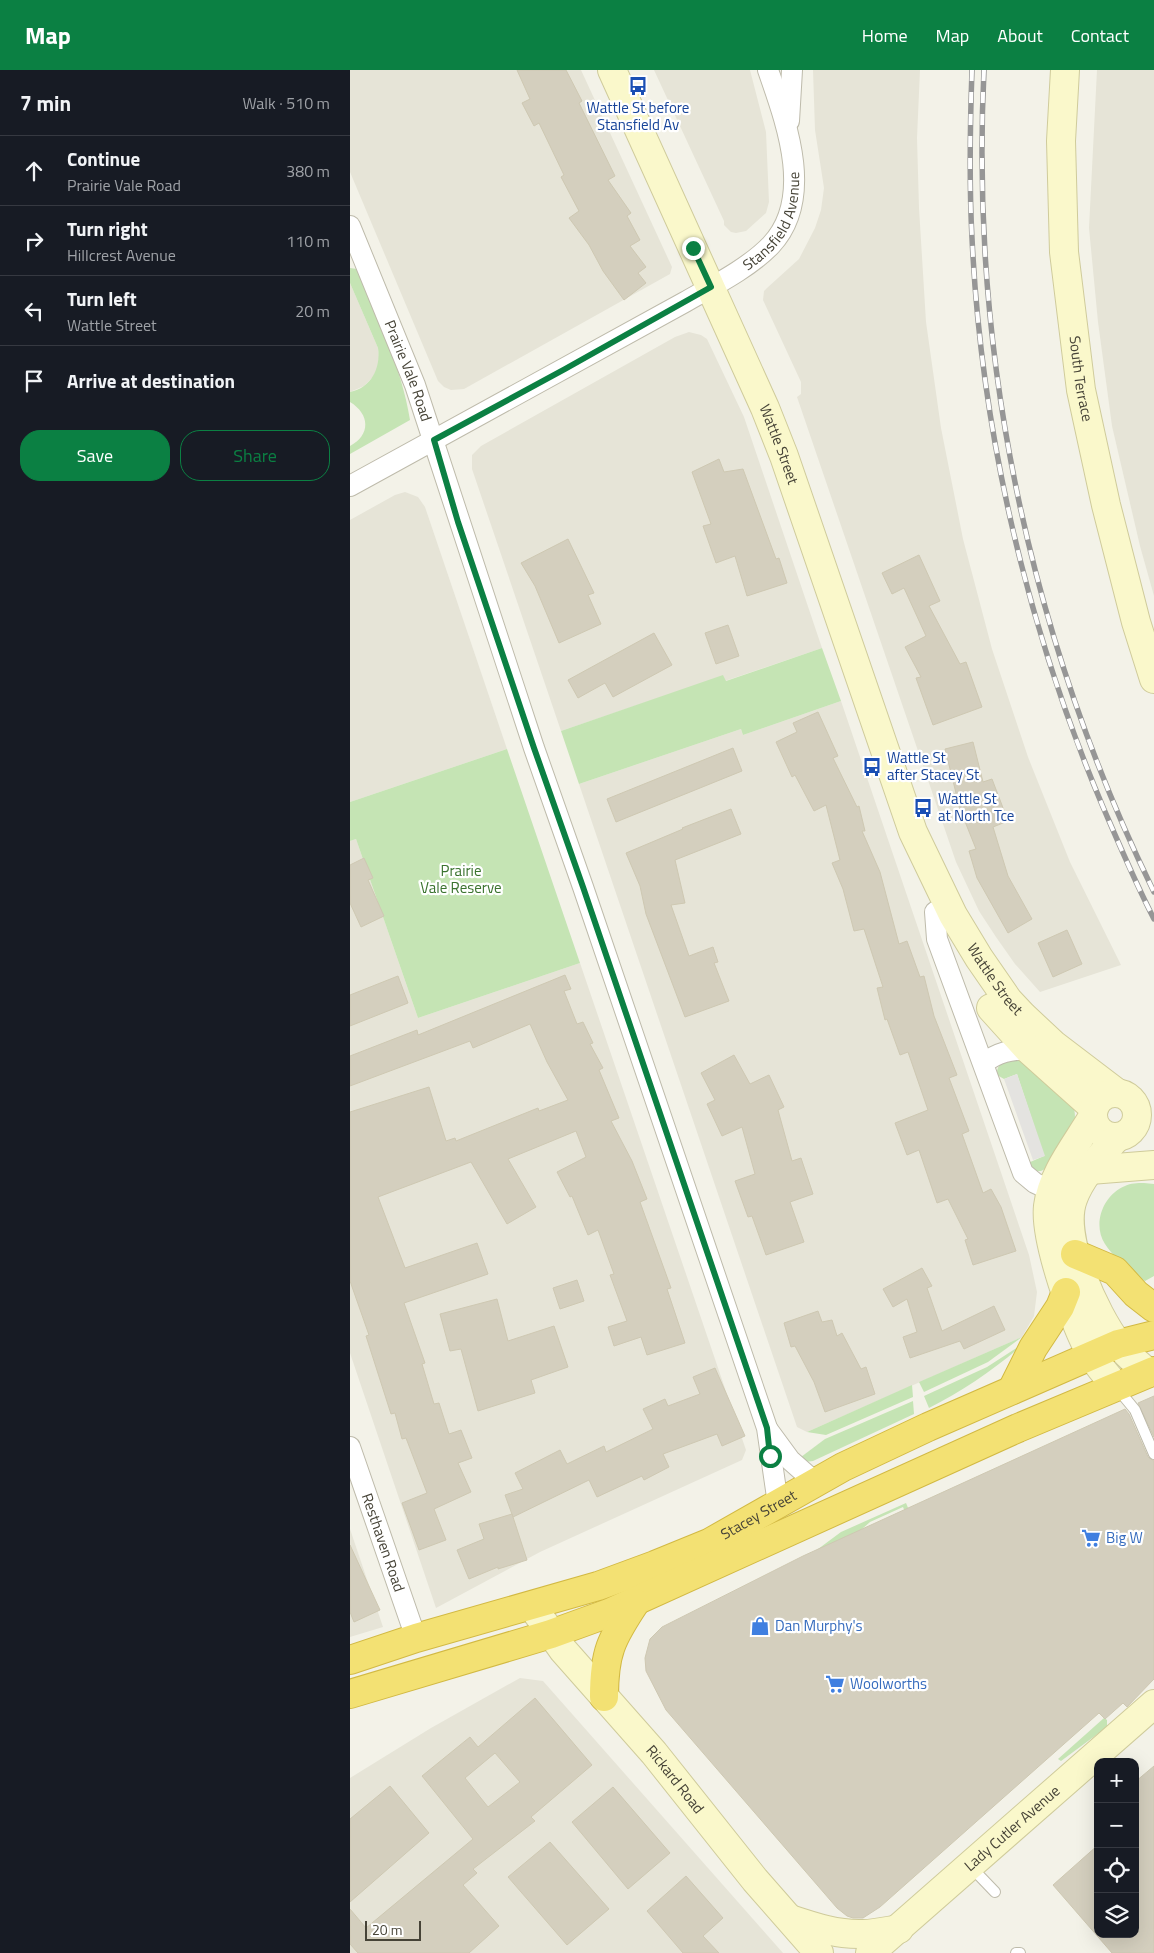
<!DOCTYPE html>
<meta charset="utf-8">
<style>
body{margin:0;font-family:"Titillium Web",sans-serif;background:#242831;color:#f1f3f6}
.controls{position:absolute;right:15px;bottom:15px;display:grid;overflow:hidden;border-radius:10px;box-shadow:0 5px 20px #0002}
.controls button{width:45px;height:45px;display:grid;place-items:center;padding:0;border:0;border-bottom:1px solid #363941;background:#171b24;color:#f1f3f6;font:25px sans-serif}
.scale{position:absolute;left:15px;bottom:12px;width:56px;box-sizing:border-box;padding-left:5px;border:2px solid #464337;border-top:0;font-size:14px;line-height:18px;white-space:nowrap;color:#464337;-webkit-text-stroke:4px #fff;paint-order:stroke}
.stop{position:absolute;width:15px;height:15px;margin:-11px;border:4px solid #0b8043;border-radius:50%;background:#fff}
.stop.end{background:#0b8043;border-color:#fff;box-shadow:0 1px 5px #0008}
.list{margin:0;padding:0;list-style:none}
h2{display:flex;justify-content:space-between;align-items:center;height:65px;margin:0;padding:0 20px;font-size:21px}
h2 small{font-size:16px;font-weight:400;color:#9ea1a6}
.list li{display:grid;grid-template-columns:32px 1fr auto;gap:15px;align-items:center;box-sizing:border-box;height:70px;padding:0 20px;border-top:1px solid #363941}
.list b{display:block;font-size:19px;white-space:nowrap}
.list p{margin:0;font-size:16px;white-space:nowrap;color:#9ea1a6}
.list em{font-size:16px;font-style:normal;color:#9ea1a6}
.actions{display:flex;gap:10px;padding:15px 20px}
.actions a{flex:1;padding:11px 0;border:1px solid #0b8043;border-radius:20px;text-align:center;font-size:18px;color:#0b8043}
.actions .main{background:#0b8043;color:#fff}
.icon{flex:none;width:28px;height:28px;fill:none;stroke:currentColor;stroke-width:2;stroke-linecap:round;stroke-linejoin:round}
.map{position:relative;flex:none;width:804px;height:1883px;overflow:hidden}
header{display:flex;align-items:center;gap:30px;box-sizing:border-box;height:70px;padding:0 25px;background:#0b8043;color:#fff}
header strong{font-size:24px}
nav{display:flex;gap:28px;margin-inline-start:auto;font-size:18px}
main{display:flex}
aside{flex:1;background:#171b24}
.map>svg:first-child{display:block}
.residential{fill:#e6e4d7}
.green{fill:#c5e4b4}
.parking{fill:#e4e3e0}
.building{fill:#d4cfbe;stroke:#cec8b2;fill-rule:evenodd}
.lines{fill:none;stroke-linecap:round;stroke-linejoin:round}
.lane-casing{stroke:#bebbab;stroke-width:12}
.street-casing{stroke:#bebbab;stroke-width:22}
.secondary-casing{stroke:#cfcb9b;stroke-width:30}
.highway-casing{stroke:#d2b943;stroke-width:30}
.lane{stroke:#fff;stroke-width:10}
.street{stroke:#fff;stroke-width:20}
.secondary{stroke:#faf8cb;stroke-width:28}
.highway{stroke:#f3e173;stroke-width:28}
.rail-casing{stroke:#969696;stroke-width:5.5}
.rail{stroke:#fff;stroke-width:4;stroke-dasharray:11;stroke-linecap:butt}
.route{stroke:#0b8043;stroke-width:6}
.labels{text-anchor:middle;stroke-width:4.5;stroke-linejoin:round;paint-order:stroke}
.transit-label{font-size:15px;fill:#164399;stroke:#fff;text-anchor:start}
.street-label{font-size:15px;fill:#464337;stroke:#fff}
.park-label{font-size:15px;fill:#3b732f;stroke:#fff}
.shop-label{font-size:15px;fill:#366cbe;stroke:#fff;text-anchor:start}
</style>
<header>
<strong>Map</strong>
<nav><a>Home</a><a>Map</a><a>About</a><a>Contact</a></nav>
</header>
<main>
<aside>
<h2>7 min<small>Walk · 510 m</small></h2>
<ul class="list">
<li><svg class="icon" aria-label="ahead" viewBox="0 0 24 24"><path d="M12 20V5M6 11l6-6 6 6"/></svg><div><b>Continue</b><p>Prairie Vale Road</p></div><em>380 m</em></li>
<li><svg class="icon" aria-label="right" viewBox="0 0 24 24"><path d="M7 20v-9h11M14 6l5 5-5 5"/></svg><div><b>Turn right</b><p>Hillcrest Avenue</p></div><em>110 m</em></li>
<li><svg class="icon" aria-label="left" viewBox="0 0 24 24"><path d="M17 20v-9H6M10 6l-5 5 5 5"/></svg><div><b>Turn left</b><p>Wattle Street</p></div><em>20 m</em></li>
<li><svg class="icon" aria-label="arrive" viewBox="0 0 24 24"><path d="M6 21V4h12l-3 4 3 4H6"/></svg><div><b>Arrive at destination</b></div></li>
</ul>
<div class="actions"><a class="main">Save</a><a>Share</a></div>
</aside>
<div class="map">
<svg width="804" height="1883" viewBox="0 0 804 1883">
<rect width="100%" height="100%" fill="#f3f2e8"/>
<g class="residential">
<polygon points="0,0 231,0 322,197 320,204 114,319 101,320 94,317 88,311 0,102"/>
<polygon points="304,0 400,0 416,62 419,132 416,143 396,161 386,163 381,162 374,155 374,151"/>
<polygon points="463,0 570,0 567,68 569,138 576,252 591,358 613,469 642,579 678,687 720,792 771,895 690,922 665,894 646,867 629,841 606,792 447,327 451,324 451,312 413,230 414,221 417,218 449,189 465,158 471,140 474,118 465,60"/>
<polygon points="747,0 804,0 804,526 790,476 762,356 748,252 739,158"/>
<polygon points="0,213 28,278 29,288 27,299 23,307 14,316 0,322"/>
<polygon points="339,262 351,265 357,269 394,347 472,578 375,611 373,606 211,661 122,399 122,385 131,376 325,267"/>
<polygon points="55,422 68,427 75,437 157,679 0,732 0,450 45,425"/>
<polygon points="491,631 679,1185 687,1222 684,1246 672,1267 457,1362 447,1357 229,714 391,659 393,665"/>
<polygon points="6,769 68,948 230,893 396,1380 392,1390 190,1482 86,1538 0,1283 0,771"/>
<polygon points="0,1459 33,1557 0,1567"/>
<polygon points="170,1608 193,1611 433,1883 0,1883 0,1708 81,1658"/>
</g>
<g class="green">
<path d="M0 198 7 199C27 248 52 298 60 350L0 384V376C21 365 20 344 0 332V322C21 318 31 298 28 278L0 213Z"/>
<polygon points="472,578 491,631 393,665 391,659 229,714 211,661 373,605 376,611"/>
<polygon points="157,679 230,893 68,948 6,769 0,771 0,732"/>
<path d="M664 988 670 990C686 1003 711 1018 722 1035 725 1039 725 1044 725 1050L697 1098 691 1101H685L678 1093 694 1086 667 1004 654 1009 647 1005C646 994 654 991 664 988Z"/>
<path d="M794 1113 804 1114V1206L795 1211C781 1202 765 1189 755 1174 742 1154 753 1125 775 1116 781 1113 787 1113 794 1113Z"/>
<polygon points="672,1267 638,1292 574,1322 569,1312"/>
<path d="M668 1277 669 1278C642 1301 611 1322 579 1338L574 1326 637 1297Z"/>
<polygon points="562,1315 563,1327 476,1365 457,1362"/>
<polygon points="563,1331 564,1344 463,1391 455,1392 451,1387 475,1369"/>
<polygon points="556,1433 564,1452 560,1454 553,1437 520,1452 470,1496 460,1485 491,1462"/>
<polygon points="754,1648 757,1650 757,1657 711,1691 708,1689"/>
</g>
<polygon class="parking" points="667,1004 695,1086 683,1090 654,1009"/>
<g class="building">
<polygon points="167,0 216,0 232,31 229,33 265,106 258,110 281,143 277,146 290,170 280,176 296,197 288,203 296,213 274,230 253,201 239,175 219,148 229,141 211,107 214,105 189,53 184,56 172,33 180,29"/>
<polygon points="369,389 374,402 393,399 426,489 429,488 437,513 397,526 385,486 366,493 353,456 361,454 342,402"/>
<polygon points="218,469 244,523 238,525 251,554 209,573 185,516 171,493"/>
<polygon points="569,485 590,531 579,536 610,594 616,592 632,637 583,655 566,608 571,607 555,577 576,566 554,518 542,524 532,503"/>
<polygon points="378,555 389,586 366,594 355,563"/>
<polygon points="304,563 322,595 263,627 255,613 228,628 218,610"/>
<polygon points="468,642 488,686 483,688 507,737 509,736 515,761 512,761 530,802 549,874 557,871 570,907 574,906 584,946 607,1005 599,1008 619,1061 612,1064 633,1123 641,1119 651,1137 666,1181 623,1195 615,1170 618,1169 598,1129 587,1133 569,1080 557,1085 545,1053 578,1040 558,982 550,985 537,949 535,950 527,918 533,917 514,859 504,861 493,819 482,793 490,790 476,735 464,741 445,705 442,707 426,672 447,662 443,653"/>
<polygon points="623,672 633,712 642,709 658,751 643,757 658,806 682,849 658,863 627,808 619,781 626,779 604,724 606,723 595,679"/>
<polygon points="383,678 392,701 266,752 257,729"/>
<polygon points="381,739 391,764 325,790 335,833 321,835 339,886 363,877 368,892 364,893 379,931 335,947 296,844 290,816 276,783 333,759 332,758"/>
<polygon points="14,788 23,808 18,810 34,846 11,857 0,833 0,795"/>
<polygon points="717,860 732,894 703,907 688,873"/>
<polygon points="215,905 221,919 214,921 227,954 233,952 243,973 240,974 253,998 249,1000 269,1048 261,1051 282,1091 297,1129 290,1132 321,1218 317,1219 335,1273 297,1285 291,1267 264,1276 258,1257 277,1251 260,1205 264,1204 248,1160 238,1165 222,1126 220,1127 207,1102 236,1087 226,1061 158,1089 186,1137 157,1154 121,1092 28,1127 55,1198 127,1173 138,1204 54,1233 75,1293 72,1294 84,1334 89,1333 99,1364 111,1360 122,1388 108,1393 121,1422 84,1439 96,1470 69,1480 52,1433 77,1423 56,1368 52,1369 45,1343 41,1344 16,1266 19,1265 0,1211 0,1042 79,1017 96,1071 105,1068 106,1071 188,1038 189,1041 218,1030 197,992 180,954 123,978 120,971 0,1016 0,986 67,960 68,965"/>
<polygon points="48,906 58,933 0,956 0,925"/>
<polygon points="384,985 400,1014 419,1005 434,1037 428,1040 442,1091 451,1088 463,1124 440,1132 454,1172 416,1185 402,1146 398,1147 385,1111 405,1104 392,1057 372,1066 357,1034 365,1030 351,1003"/>
<polygon points="572,1198 582,1216 577,1218 592,1261 644,1236 655,1260 614,1279 610,1271 560,1288 553,1267 567,1262 557,1229 543,1237 533,1219"/>
<polygon points="227,1210 234,1231 210,1239 203,1218"/>
<polygon points="147,1229 158,1271 204,1256 218,1297 181,1310 185,1323 128,1341 111,1279 100,1281 90,1244"/>
<polygon points="468,1241 472,1252 482,1250 487,1266 492,1263 511,1299 516,1297 525,1324 475,1342 464,1312 445,1276 441,1277 434,1253"/>
<polygon points="365,1298 395,1366 372,1376 367,1364 313,1384 319,1397 294,1410 292,1406 247,1427 239,1410 163,1447 155,1425 173,1419 165,1403 210,1380 217,1394 254,1376 256,1382 303,1359 293,1339 315,1329 318,1336 350,1324 343,1307"/>
<polygon points="804,1326 804,1367 788,1333"/>
<polygon points="775,1339 779,1344 798,1387 804,1391 804,1609 777,1637 773,1633 755,1649 749,1643 530,1837 513,1848 503,1848 497,1846 487,1838 316,1640 296,1601 295,1588 300,1569 312,1557 453,1486"/>
<polygon points="162,1444 177,1490 148,1499 148,1497 119,1509 107,1480 134,1469 129,1454"/>
<polygon points="0,1475 30,1540 4,1552 0,1542"/>
<path d="M185 1628 242 1695 181 1747 185 1751 123 1799 127 1803 113 1815 149 1856 119 1883H8L0 1874V1839L16 1858 123 1769 72 1706 120 1667 128 1677ZM145 1683 170 1712 138 1737 115 1708Z"/>
<polygon points="804,1696 804,1883 762,1883 703,1815 748,1775 748,1864 785,1864 785,1712"/>
<polygon points="40,1716 79,1763 0,1832 0,1749"/>
<polygon points="263,1717 320,1783 278,1819 222,1752"/>
<polygon points="200,1772 259,1839 217,1875 158,1807"/>
<polygon points="336,1806 373,1848 353,1866 369,1883 333,1883 297,1841"/>
</g>
<g class="lines">
<g class="lane-casing">
<g id="lane">
<polyline points="767,1318 785,1340 804,1384"/>
<polyline points="621,1797 645,1822"/>
<polyline points="666,1883 670,1883"/>
</g>
</g>
<g class="street-casing">
<g id="street">
<polyline points="439,51 442,0"/>
<path id="s1" d="M0 156 65 315 184 678 233 817 417 1358 428 1434"/>
<path id="s2" d="M0 416 335 232C363 216 399 198 421 175 465 128 436 52 418 0"/>
<polyline points="585,842 587,869 673,1103 685,1113 702,1121"/>
<path d="M634 993C648 982 660 980 678 979"/>
<polyline points="418,1360 440,1390 466,1413"/>
<path id="s3" d="M0 1377 66 1568"/>
</g>
</g>
<g class="secondary-casing">
<g id="secondary">
<path id="s4" d="M262 0 415 338 434 386 563 762 603 845 629 888 658 930 673 946 704 975 767 1023"/>
<path id="s5" d="M715 0 711 71 714 182 731 320 756 435 786 552 804 609"/>
<polyline points="641,938 678,979 744,1038"/>
<circle cx="765" cy="1045" r="22"/>
<path d="M742 1048C726 1075 702 1104 698 1136 694 1170 725 1255 742 1286 749 1297 758 1307 766 1316"/>
<path d="M767 1067C751 1086 731 1106 723 1129 709 1166 745 1244 768 1274 777 1285 788 1294 798 1303"/>
<polyline points="740,1100 804,1095"/>
<path id="s6" d="M182 1536 213 1580 304 1683 405 1810 469 1883"/>
<path d="M440 1849C464 1857 488 1865 513 1864 525 1864 537 1861 549 1859"/>
<path id="s7" d="M520 1883 804 1634"/>
</g>
</g>
<g class="highway-casing">
<g id="highway">
<polyline points="725,1184 765,1201 786,1224 804,1238"/>
<polyline points="662,1320 683,1278 710,1237 716,1222"/>
<path id="s8" d="M0 1590 66 1568 248 1516 305 1495 359 1473 493 1397 578 1357 768 1274 804 1265"/>
<polyline points="0,1624 201,1564 259,1543 668,1358 804,1301"/>
<path d="M254 1627C254 1583 261 1569 285 1533"/>
</g>
</g>
<use href="#lane" class="lane"/>
<use href="#street" class="street"/>
<use href="#secondary" class="secondary"/>
<use href="#highway" class="highway"/>
<g class="rail-casing">
<g id="rail">
<path d="M622 0C620 56 619 112 622 168 631 362 677 557 753 737 769 774 785 812 804 849"/>
<path d="M634 0C620 284 679 566 804 822"/>
</g>
</g>
<use href="#rail" class="rail"/>
</g>
<g class="lines">
<polyline class="route" points="343,178 361,217 215,299 84,370 108,452 184,678 233,817 417,1358 420,1386"/>
</g>
<defs>
<g id="bus-bare" transform="scale(1.5)"><path d="M-5-6H5V4H4V6H2V4H-2V6H-4V4H-5ZM-3.5-4V0h7V-4ZM-3.5 1.2v1.5H-2V1.2ZM2 1.2v1.5H3.5V1.2Z" fill="#1a4fb4" stroke="#fff" stroke-width="2.5" paint-order="stroke"/></g>
<g id="supermarket-bare" transform="scale(1.5)"><path d="M-6-5.5h2.5l.6 2H6L4.5 2H-2.5L-4.4-4H-6ZM-1.5 3.2a1.3 1.3 0 1 0 .1 0ZM3 3.2a1.3 1.3 0 1 0 .1 0Z" fill="#3f7fe0" stroke="#fff" stroke-width="2.5" paint-order="stroke"/></g>
<g id="shop-bare" transform="scale(1.5)"><path d="M-5-2.5h2.3a2.7 3.5 0 0 1 5.4 0H5L5.5 6h-11ZM-1.5-2.5h3a1.5 2.3 0 0 0-3 0Z" fill="#3f7fe0" stroke="#fff" stroke-width="2.5" paint-order="stroke"/></g>
</defs>
<g fill-rule="evenodd">
<use href="#bus-bare" x="288" y="16"/>
<use href="#bus-bare" x="522" y="697"/>
<use href="#bus-bare" x="573" y="738"/>
<use href="#supermarket-bare" x="741" y="1468"/>
<use href="#shop-bare" x="410" y="1556"/>
<use href="#supermarket-bare" x="485" y="1614"/>
</g>
<g class="labels">
<g class="transit-label">
<text x="288" y="43" text-anchor="middle">Wattle St before<tspan x="288" dy="17">Stansfield Av</tspan></text>
<text x="537" y="693">Wattle St<tspan x="537" dy="17">after Stacey St</tspan></text>
<text x="588" y="734">Wattle St<tspan x="588" dy="17">at North Tce</tspan></text>
</g>
<g class="street-label">
<text dy="5" stroke="none"><textPath href="#s2" startOffset="508">Stansfield Avenue</textPath></text>
<text dy="5" stroke="none"><textPath href="#s1" startOffset="156">Prairie Vale Road</textPath></text>
<text dy="5" stroke="none"><textPath href="#s5" startOffset="310">South Terrace</textPath></text>
<text dy="5" stroke="none"><textPath href="#s4" startOffset="410">Wattle Street</textPath></text>
<text dy="5" stroke="none"><textPath href="#s4" startOffset="989">Wattle Street</textPath></text>
<text dy="5" stroke="none"><textPath href="#s8" startOffset="435">Stacey Street</textPath></text>
<text dy="5" stroke="none"><textPath href="#s3" startOffset="101">Resthaven Road</textPath></text>
<text dy="5" stroke="none"><textPath href="#s6" startOffset="225">Rickard Road</textPath></text>
<text dy="5" stroke="none"><textPath href="#s7" startOffset="189">Lady Cutler Avenue</textPath></text>
</g>
<g class="park-label">
<text x="111" y="806">Prairie<tspan x="111" dy="17">Vale Reserve</tspan></text>
</g>
<g class="shop-label">
<text x="756" y="1473">Big W</text>
<text x="425" y="1561">Dan Murphy's</text>
<text x="500" y="1619">Woolworths</text>
</g>
</g>
</svg>
<div class="controls">
<button>+</button>
<button>−</button>
<button><svg class="icon" aria-label="locate" viewBox="0 0 24 24"><circle cx="12" cy="12" r="6"/><path d="M12 2v4M12 18v4M2 12h4M18 12h4"/></svg></button>
<button><svg class="icon" aria-label="layers" viewBox="0 0 24 24"><path d="M12 4l9 5-9 5-9-5zM3 14l9 5 9-5"/></svg></button>
</div>
<div class="scale">20 m</div>
<div class="stop" style="left:420px;top:1386px"></div>
<div class="stop end" style="left:343px;top:178px"></div>
</div>
</main>
